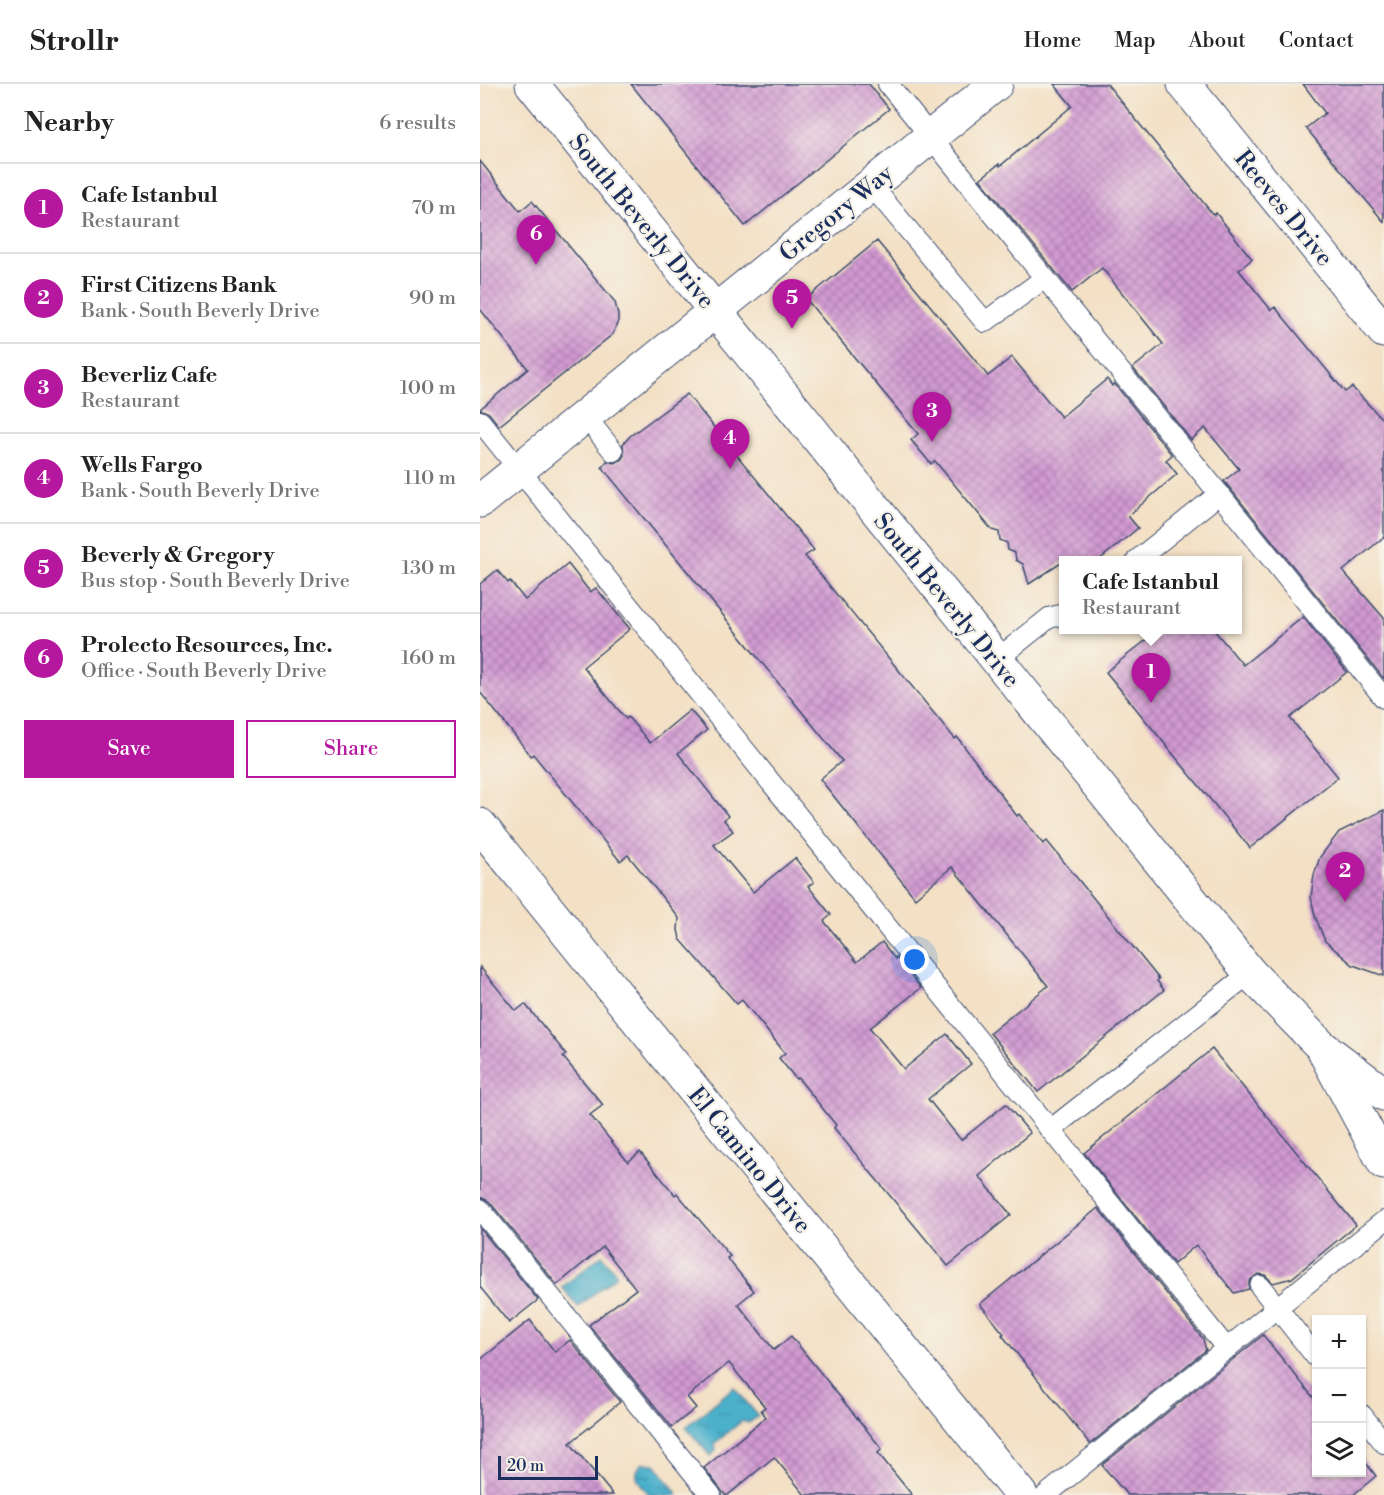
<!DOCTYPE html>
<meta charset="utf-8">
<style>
body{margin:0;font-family:"Libre Bodoni",serif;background:#f2f2f2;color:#222}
.controls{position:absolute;right:18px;bottom:18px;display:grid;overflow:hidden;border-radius:0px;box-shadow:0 2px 4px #0004}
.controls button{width:54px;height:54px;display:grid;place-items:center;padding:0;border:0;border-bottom:2px solid #e0e0e0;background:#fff;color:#222;font:30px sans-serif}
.scale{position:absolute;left:18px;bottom:15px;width:100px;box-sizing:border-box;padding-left:6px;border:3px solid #1b2f5e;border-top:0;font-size:16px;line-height:21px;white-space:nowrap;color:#1b2f5e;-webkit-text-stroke:4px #f7f3e8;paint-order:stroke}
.you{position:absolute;left:435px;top:876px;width:21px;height:21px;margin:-15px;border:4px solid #fff;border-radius:50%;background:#1a73e8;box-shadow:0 0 0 9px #1a73e833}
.badge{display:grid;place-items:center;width:39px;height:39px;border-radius:50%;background:#b5179e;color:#fff;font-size:20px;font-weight:700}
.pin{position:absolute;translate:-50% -50px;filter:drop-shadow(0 2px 3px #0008)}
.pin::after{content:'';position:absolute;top:32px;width:21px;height:18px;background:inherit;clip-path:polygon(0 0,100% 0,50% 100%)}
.popup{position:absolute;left:579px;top:472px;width:183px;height:78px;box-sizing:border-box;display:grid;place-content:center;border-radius:0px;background:#fff;filter:drop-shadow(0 2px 4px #0005);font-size:20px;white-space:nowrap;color:#767676}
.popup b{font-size:22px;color:#222}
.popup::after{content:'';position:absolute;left:50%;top:100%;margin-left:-12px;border:12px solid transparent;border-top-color:#fff}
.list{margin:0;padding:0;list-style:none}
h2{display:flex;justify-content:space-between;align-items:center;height:78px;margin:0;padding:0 24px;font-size:26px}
h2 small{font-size:20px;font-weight:400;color:#767676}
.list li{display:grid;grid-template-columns:39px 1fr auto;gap:18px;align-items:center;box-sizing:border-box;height:90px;padding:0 24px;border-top:2px solid #e0e0e0}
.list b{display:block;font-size:22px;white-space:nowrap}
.list p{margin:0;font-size:20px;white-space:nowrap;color:#767676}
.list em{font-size:20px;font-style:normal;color:#767676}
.actions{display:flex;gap:12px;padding:18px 24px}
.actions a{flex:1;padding:14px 0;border:2px solid #b5179e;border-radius:0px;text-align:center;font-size:21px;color:#b5179e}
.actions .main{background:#b5179e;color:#fff}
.icon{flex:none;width:33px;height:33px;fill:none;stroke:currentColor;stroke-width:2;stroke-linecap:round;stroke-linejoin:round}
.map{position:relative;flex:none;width:904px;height:1411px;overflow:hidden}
header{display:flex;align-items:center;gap:36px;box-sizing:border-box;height:84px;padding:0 30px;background:#fff;border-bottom:2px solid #e0e0e0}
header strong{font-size:28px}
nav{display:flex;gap:33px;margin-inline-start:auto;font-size:21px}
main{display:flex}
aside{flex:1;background:#fff}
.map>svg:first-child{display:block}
.water{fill:url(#water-ripples);stroke:#337094;stroke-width:1.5}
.building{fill:url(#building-cross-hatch)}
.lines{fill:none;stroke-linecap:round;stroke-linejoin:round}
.lane-casing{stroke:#3b4a6d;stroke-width:22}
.street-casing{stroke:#3b4a6d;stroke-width:35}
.secondary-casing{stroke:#3b4a6d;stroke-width:35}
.lane{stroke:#fff;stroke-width:20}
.street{stroke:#fff;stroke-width:33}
.secondary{stroke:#fff;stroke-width:33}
.labels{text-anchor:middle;stroke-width:4.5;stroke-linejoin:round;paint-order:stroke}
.street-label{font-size:24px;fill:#1b2f5e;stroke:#f7f3e8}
</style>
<header>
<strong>Strollr</strong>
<nav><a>Home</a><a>Map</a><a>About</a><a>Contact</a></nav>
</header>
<main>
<aside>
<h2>Nearby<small>6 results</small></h2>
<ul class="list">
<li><span class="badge">1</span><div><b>Cafe Istanbul</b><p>Restaurant</p></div><em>70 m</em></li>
<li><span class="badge">2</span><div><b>First Citizens Bank</b><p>Bank · South Beverly Drive</p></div><em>90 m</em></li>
<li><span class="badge">3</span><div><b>Beverliz Cafe</b><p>Restaurant</p></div><em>100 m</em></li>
<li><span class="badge">4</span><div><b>Wells Fargo</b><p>Bank · South Beverly Drive</p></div><em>110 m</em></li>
<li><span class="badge">5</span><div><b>Beverly &amp; Gregory</b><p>Bus stop · South Beverly Drive</p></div><em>130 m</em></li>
<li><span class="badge">6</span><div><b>Prolecto Resources, Inc.</b><p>Office · South Beverly Drive</p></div><em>160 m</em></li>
</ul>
<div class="actions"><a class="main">Save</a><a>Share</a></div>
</aside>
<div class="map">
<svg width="904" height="1411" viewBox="0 0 904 1411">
<defs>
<pattern id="water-ripples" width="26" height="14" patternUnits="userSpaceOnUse" patternTransform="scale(1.5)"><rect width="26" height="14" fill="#4bb0ca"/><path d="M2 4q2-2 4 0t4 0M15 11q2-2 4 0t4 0" fill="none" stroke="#3e90a7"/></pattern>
<pattern id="building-cross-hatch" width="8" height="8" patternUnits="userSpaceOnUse" patternTransform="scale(1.5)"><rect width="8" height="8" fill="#d29ad2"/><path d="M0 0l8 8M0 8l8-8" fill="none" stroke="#aa7eae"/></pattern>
</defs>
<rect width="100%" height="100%" fill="#f7f3e8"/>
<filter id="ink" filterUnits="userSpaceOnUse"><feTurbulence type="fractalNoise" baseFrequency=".0167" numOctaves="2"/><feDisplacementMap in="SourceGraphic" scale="12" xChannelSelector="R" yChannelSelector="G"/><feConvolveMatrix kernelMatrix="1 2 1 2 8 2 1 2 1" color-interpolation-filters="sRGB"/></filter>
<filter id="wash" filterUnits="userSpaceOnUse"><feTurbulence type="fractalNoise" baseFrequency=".008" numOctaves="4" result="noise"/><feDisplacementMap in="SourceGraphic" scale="24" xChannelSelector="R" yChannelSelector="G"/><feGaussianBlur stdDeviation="1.35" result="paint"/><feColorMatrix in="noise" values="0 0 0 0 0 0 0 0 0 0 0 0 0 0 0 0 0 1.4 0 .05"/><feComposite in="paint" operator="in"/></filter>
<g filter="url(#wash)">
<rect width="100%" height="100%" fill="#f3e0c5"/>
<g class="water">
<polygon points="122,1171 137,1191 98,1223 82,1203"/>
<polygon points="254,1303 278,1332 269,1339 262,1337 235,1359 236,1367 230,1372 206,1343"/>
<path d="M163 1379 175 1380 198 1411H170C161 1401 149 1390 163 1379Z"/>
</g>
<g id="blocks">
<g class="building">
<polygon points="151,0 389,0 409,25 265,142"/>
<polygon points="574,0 627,0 731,128 734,131 736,129 772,175 759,186 791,226 795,223 865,308 872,303 904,337 904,453 863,487 904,534 904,595 744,397 759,385 725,344 711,356 653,284 683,260 622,184 592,208 500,95 519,80 520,82 592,22"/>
<polygon points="823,0 904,0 904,138 826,44 845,29"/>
<polygon points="0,77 40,127 52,117 135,218 138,231 138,237 133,250 19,342 9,329 0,325 48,285 0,225"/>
<polygon points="397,157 508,292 532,273 581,333 627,295 632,302 634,299 692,371 686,376 697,390 648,432 658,444 618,477 584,477 549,500 543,480 536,476 535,469 528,466 527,459 520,456 519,448 512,446 455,377 451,380 431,356 438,350 326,215"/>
<polygon points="207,310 334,466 325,472 475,655 477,653 537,732 539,730 563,760 567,757 679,895 677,897 684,906 558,1008 510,949 568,902 472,783 435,814 340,695 362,677 122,383 127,377 134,379 141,376 144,371 143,360 150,352"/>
<polygon points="88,480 110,508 116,504 150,545 103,583 146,635 148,633 170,659 210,626 227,646 198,669 248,732 244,736 253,747 234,761 273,808 315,774 334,798 328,802 351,831 344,837 377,878 402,858 415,875 416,873 441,904 390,944 424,985 467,950 491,980 448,1015 481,1056 526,1020 550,1049 499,1092 531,1131 468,1182 354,1044 356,1041 318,994 316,995 299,974 305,969 262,916 257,920 200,855 198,846 199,834 148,771 140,777 53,670 51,672 0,608 0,500 17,486 28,499 30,497 45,516"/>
<polygon points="823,533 867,588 810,634 858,693 770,764 626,588 679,546 734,546 763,581"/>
<polygon points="904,726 904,892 873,881 845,857 835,832 831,813 834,791 840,773 859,748"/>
<polygon points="0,883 36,927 45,920 86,970 83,973 123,1021 110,1031 148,1078 160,1068 195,1111 197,1109 250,1172 247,1174 274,1207 258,1220 294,1266 311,1252 402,1365 398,1369 432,1411 325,1411 294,1373 248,1411 245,1411 224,1384 286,1333 281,1326 285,1323 249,1279 207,1313 216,1324 192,1343 109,1241 156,1205 123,1163 77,1201 9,1117 0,1113"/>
<polygon points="732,965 876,1141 812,1194 793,1199 785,1191 778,1190 769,1197 769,1205 754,1209 716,1161 694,1180 604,1069"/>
<polygon points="618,1124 723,1255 726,1266 610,1360 522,1251 524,1250 500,1220"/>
<polygon points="0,1144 58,1216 29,1239 0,1203"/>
<polygon points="50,1236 75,1268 90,1256 140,1318 90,1359 133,1411 0,1411 0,1276"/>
<polygon points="783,1251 837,1318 837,1389 882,1389 882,1374 896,1392 873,1411 647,1411 622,1381"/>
</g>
</g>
</g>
<g filter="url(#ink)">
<use href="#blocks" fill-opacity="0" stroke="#3b4a6d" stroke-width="1.5"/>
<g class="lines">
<g class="lane-casing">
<g id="lane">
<polyline points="408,0 904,614"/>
<polyline points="391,101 505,238 565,194"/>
<polyline points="105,332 133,367"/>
<polyline points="0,337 747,1265"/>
<polyline points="657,476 739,410"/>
<polyline points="516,576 569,534 584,530"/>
<polyline points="570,1046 770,889"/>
<polyline points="0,1125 231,1411"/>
<polyline points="780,1202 836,1273"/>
<polyline points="882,1331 904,1359"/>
<polyline points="566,1411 904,1137"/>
</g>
</g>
<g class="street-casing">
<g id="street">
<polyline points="704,0 904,247"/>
<polyline points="0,417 516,0"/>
<polyline points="0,741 541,1411"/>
</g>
</g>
<g class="secondary-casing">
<g id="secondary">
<polyline points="52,0 770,889 841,962 904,1010"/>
<polyline points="846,971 904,1079"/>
</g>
</g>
<use href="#lane" class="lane"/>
<use href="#street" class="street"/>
<use href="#secondary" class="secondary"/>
</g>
</g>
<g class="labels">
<g class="street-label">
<text transform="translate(804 124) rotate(51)" y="8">Reeves Drive</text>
<text transform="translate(356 129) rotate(-39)" y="8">Gregory Way</text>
<text transform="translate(162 137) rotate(51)" y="8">South Beverly Drive</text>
<text transform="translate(467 516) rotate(51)" y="8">South Beverly Drive</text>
<text transform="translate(270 1076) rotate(51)" y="8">El Camino Drive</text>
</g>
</g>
</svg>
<div class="controls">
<button>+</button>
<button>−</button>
<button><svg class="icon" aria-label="layers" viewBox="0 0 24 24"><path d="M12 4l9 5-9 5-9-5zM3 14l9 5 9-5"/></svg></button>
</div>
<div class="scale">20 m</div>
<div class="you"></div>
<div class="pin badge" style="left:671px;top:619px">1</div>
<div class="popup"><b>Cafe Istanbul</b>Restaurant</div>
<div class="pin badge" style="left:865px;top:818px">2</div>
<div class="pin badge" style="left:452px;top:358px">3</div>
<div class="pin badge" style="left:250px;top:385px">4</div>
<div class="pin badge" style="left:312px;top:245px">5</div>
<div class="pin badge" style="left:56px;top:181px">6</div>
</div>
</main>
